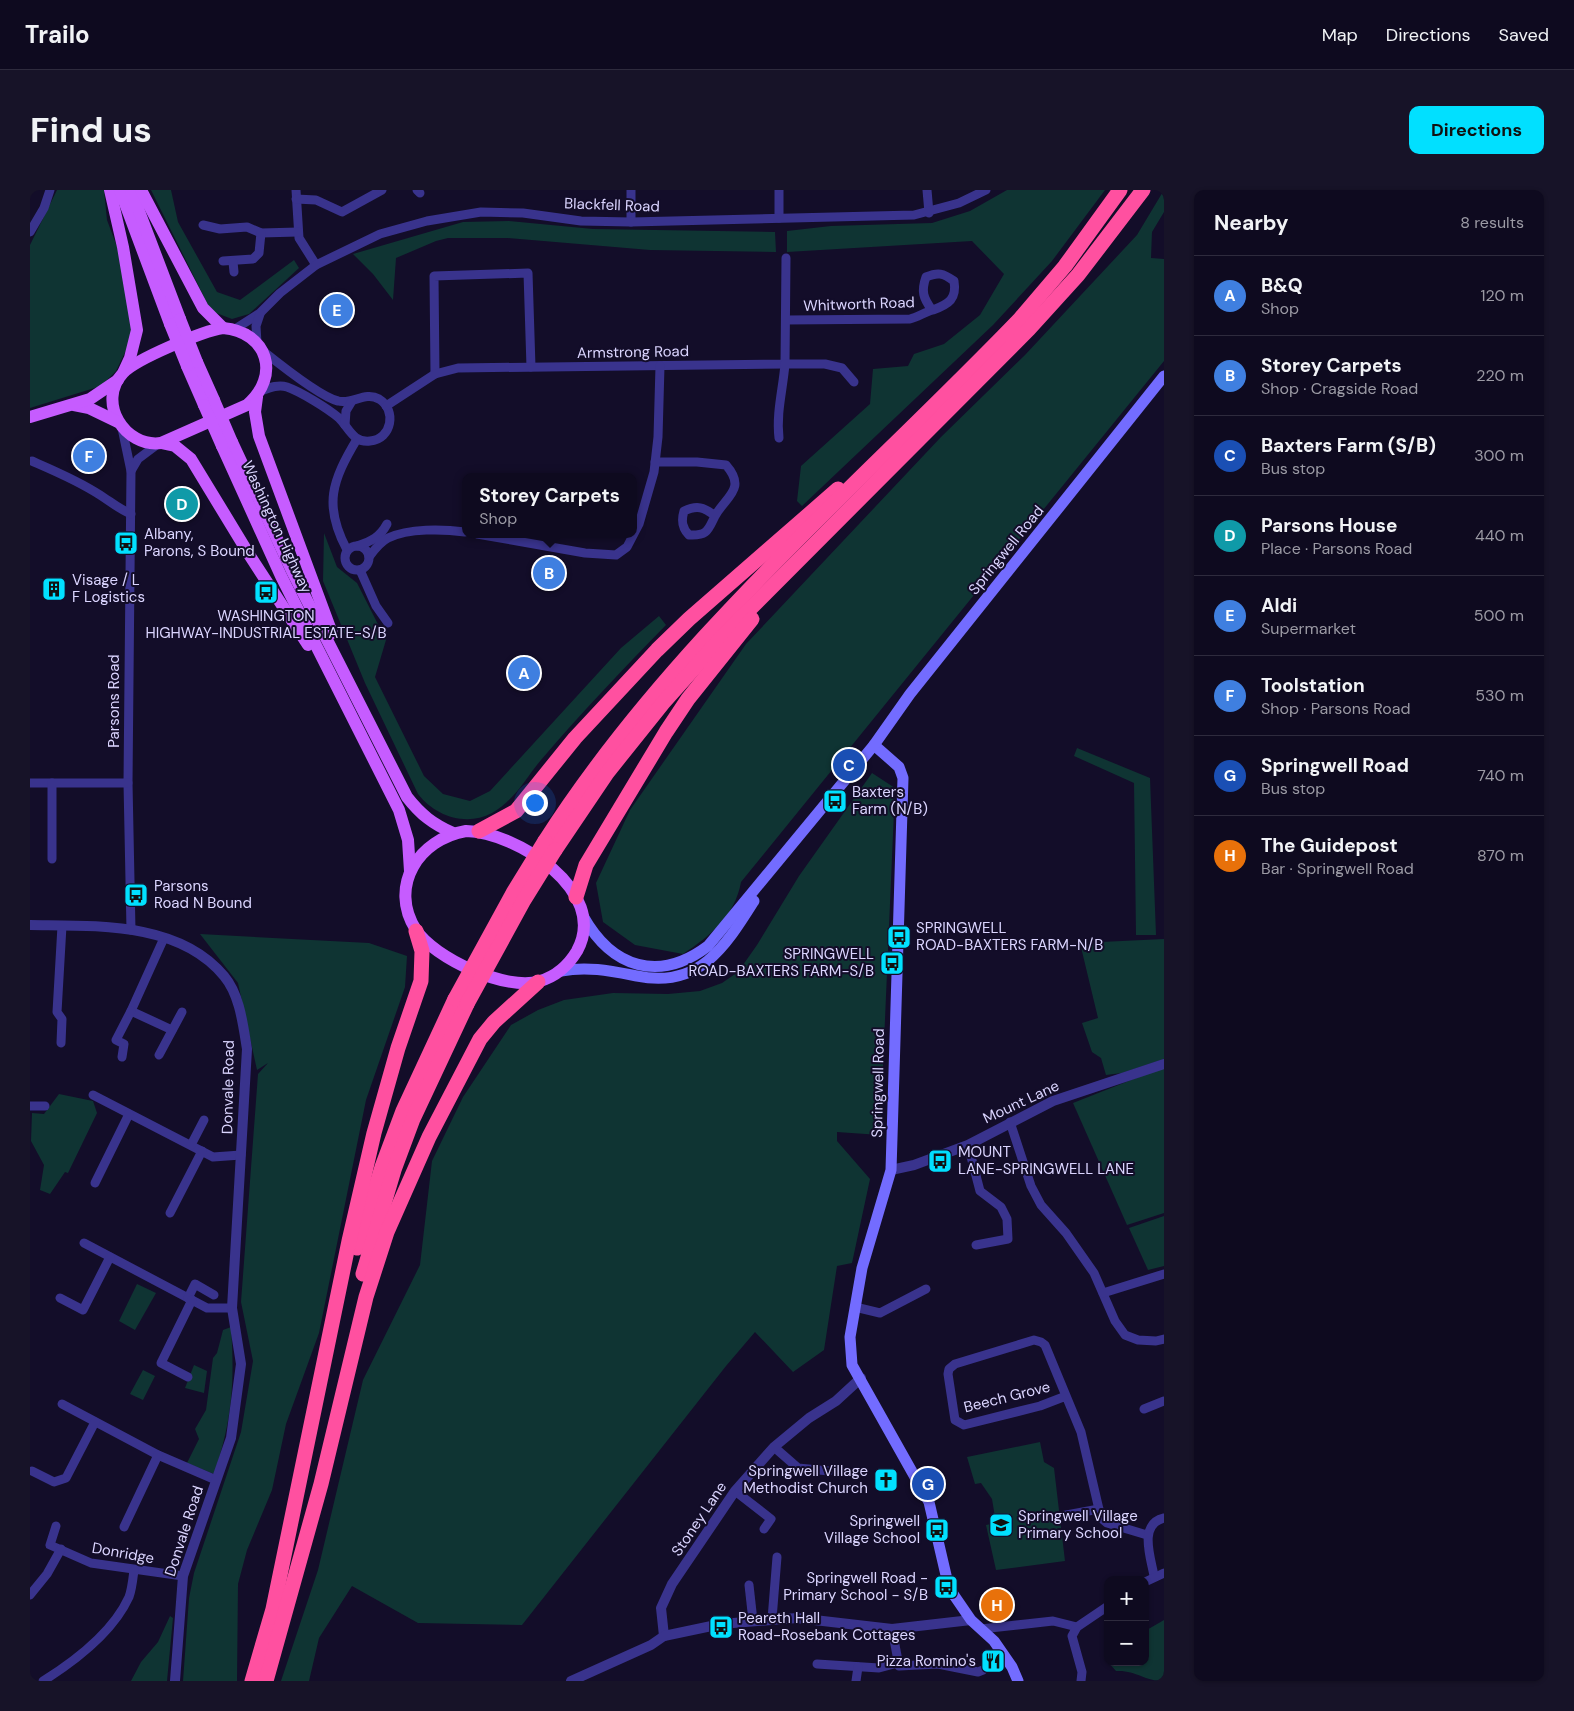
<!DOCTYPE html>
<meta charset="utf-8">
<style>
body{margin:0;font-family:"DM Sans",sans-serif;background:#171328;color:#f1f3f6}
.controls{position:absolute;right:15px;bottom:15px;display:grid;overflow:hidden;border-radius:10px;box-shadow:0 1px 4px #0004}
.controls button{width:45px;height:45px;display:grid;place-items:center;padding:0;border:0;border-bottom:1px solid #2e2b3d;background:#0e0a1f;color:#f1f3f6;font:25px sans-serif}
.you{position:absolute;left:504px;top:612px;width:18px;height:18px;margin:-12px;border:4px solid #fff;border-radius:50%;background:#1a73e8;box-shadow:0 0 0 8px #1a73e833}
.badge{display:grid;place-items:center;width:32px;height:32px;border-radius:50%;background:#01e0ff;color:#fff;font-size:16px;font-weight:700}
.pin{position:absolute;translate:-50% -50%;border:2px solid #fff;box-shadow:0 1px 5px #0006}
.popup{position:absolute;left:432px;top:283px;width:175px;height:65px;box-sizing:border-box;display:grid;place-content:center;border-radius:10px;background:#0e0a1f;filter:drop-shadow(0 1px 4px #0005);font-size:16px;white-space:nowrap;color:#9b9aa4}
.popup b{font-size:19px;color:#f1f3f6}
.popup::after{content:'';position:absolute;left:50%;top:100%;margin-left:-10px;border:10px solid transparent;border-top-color:#0e0a1f}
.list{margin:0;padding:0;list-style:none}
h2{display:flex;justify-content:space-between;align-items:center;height:65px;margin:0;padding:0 20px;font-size:21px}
h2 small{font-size:16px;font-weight:400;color:#9b9aa4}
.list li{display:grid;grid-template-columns:32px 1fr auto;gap:15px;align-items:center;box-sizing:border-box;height:80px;padding:0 20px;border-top:1px solid #2e2b3d}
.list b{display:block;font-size:19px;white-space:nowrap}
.list p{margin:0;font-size:16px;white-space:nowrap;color:#9b9aa4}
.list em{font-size:16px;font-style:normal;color:#9b9aa4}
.map{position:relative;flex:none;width:1134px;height:1491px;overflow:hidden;border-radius:10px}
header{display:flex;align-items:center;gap:30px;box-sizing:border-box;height:70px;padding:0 25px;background:#0e0a1f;border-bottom:1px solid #2e2b3d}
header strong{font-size:24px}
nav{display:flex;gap:28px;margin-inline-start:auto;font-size:18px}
.intro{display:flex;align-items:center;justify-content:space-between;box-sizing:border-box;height:120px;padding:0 30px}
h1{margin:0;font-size:35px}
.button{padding:12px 22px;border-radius:10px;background:#01e0ff;color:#111;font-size:18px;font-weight:700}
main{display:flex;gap:30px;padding:0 30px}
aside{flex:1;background:#0e0a1f;border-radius:10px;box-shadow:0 1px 4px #0004}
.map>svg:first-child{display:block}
.green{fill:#0f3433}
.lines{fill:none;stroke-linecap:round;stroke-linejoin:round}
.minor{stroke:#39338d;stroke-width:9}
.tertiary{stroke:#39338d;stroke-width:10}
.secondary{stroke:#736cff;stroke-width:11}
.primary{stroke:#c65cff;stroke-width:12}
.motorway{stroke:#ff50a0;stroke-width:15}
.primary-bridge{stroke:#c65cff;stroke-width:12}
.motorway-bridge{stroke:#ff50a0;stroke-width:15}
.labels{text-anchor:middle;stroke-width:4;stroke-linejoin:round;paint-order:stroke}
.street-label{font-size:15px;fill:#dbd5ff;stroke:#130d29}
.poi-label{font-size:15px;fill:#dbd5ff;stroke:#130d29;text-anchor:start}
</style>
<header>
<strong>Trailo</strong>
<nav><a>Map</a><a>Directions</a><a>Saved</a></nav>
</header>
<div class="intro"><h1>Find us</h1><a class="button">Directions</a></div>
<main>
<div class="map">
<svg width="1134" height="1491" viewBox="0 0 1134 1491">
<rect width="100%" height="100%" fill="#130d29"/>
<g class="green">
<polygon points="27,0 74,0 77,30 89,62 102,130 101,150 86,181 71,196 0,218 0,55"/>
<polygon points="121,0 141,0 148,32 187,102 210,110 264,70 269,78 219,124 202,129 181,121"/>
<polygon points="977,0 1075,0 1022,71 963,135 772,316 767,311 771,276 840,214 843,179 878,176 884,164 914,154 950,125 974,84 942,51 757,62 757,41 801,36 902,33 940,21"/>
<path d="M1134 0V22L1122 42 1121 68 1134 69V171L711 692C705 726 680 746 653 764L605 755 573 732 566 693 600 620 716 454 911 247 995 165 1107 45Z"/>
<polygon points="479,31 563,39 745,42 746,62 620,60 477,48 418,48 406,51 366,68 363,110 343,84 323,64 433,32"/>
<path d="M294 343 307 377 327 393 356 450 345 487 394 586 413 604 440 611 460 601 591 458 629 426 636 435C593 479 551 523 511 570 495 589 485 610 462 623 436 637 405 626 388 604L335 493 293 391Z"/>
<polygon points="1047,558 1120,588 1126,745 1106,745 1104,593 1044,566"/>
<polygon points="842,583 865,598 850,945 807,942 807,951 840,989 822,1073 807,1076 794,1160 763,1182 725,1142 696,1176 492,1435 388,1433 322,1396 289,1448 279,1491 251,1491 288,1380 333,1190 390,1075 402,971 433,907 481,835 508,820 534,810 583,803 638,804 670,801 692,793 708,782 727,755 769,686"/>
<polygon points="170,744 339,753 377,766 375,797 336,910 289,1143 256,1234 242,1300 217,1360 208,1394 207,1491 153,1491 159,1408 164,1383 211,1242 223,1171 211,1112 228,884 238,873 227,880 208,793"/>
<polygon points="1134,749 1134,869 1092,883 1076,885 1071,868 1062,862 1052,833 1068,828 1050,753"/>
<polygon points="1134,877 1134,1023 1097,1035 1043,913"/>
<polygon points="29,904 63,911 67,923 38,983 35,982 20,1004 10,1000 14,975 1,951 2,923 14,924"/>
<polygon points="1134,1026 1134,1076 1118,1080 1099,1038"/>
<polygon points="107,1094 126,1103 105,1140 89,1131"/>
<path d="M201 1137C205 1193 202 1231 184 1284L157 1273 169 1249 165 1239 176 1220 183 1168 187 1163 193 1140Z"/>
<polygon points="164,1175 177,1181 174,1203 155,1198"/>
<polygon points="113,1180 125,1186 113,1210 100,1204"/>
<polygon points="1010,1252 1014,1272 1024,1278 1035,1371 966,1380 956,1335 966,1333 962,1309 951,1293 945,1294 937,1267"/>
<polygon points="140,1426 143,1428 137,1491 101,1491 111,1472 128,1452"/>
<path d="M1134 1430V1491C1114 1491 1106 1480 1086 1481L1078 1472H1115V1441Z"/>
</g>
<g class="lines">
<g class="minor">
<polyline points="266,0 269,48 286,75"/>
<polyline points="387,0 390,3"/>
<polyline points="749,0 749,28"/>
<polyline points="897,0 899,23"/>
<polyline points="266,9 286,10 312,22 352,0"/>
<polyline points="601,32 601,0"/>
<polyline points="173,35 190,39 217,37 231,43 268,42"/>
<polyline points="0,42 14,18 20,0"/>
<polyline points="193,71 223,69 229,63 231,43"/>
<polyline points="203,72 204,82"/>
<path d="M756 130 880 129C888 127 895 122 903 120 919 114 927 109 924 91 913 83 908 82 896 87 891 101 893 108 902 120"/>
<polyline points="205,139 230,123 250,103 286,75 350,44 397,31 451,22 493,23 551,31 601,32 884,25 929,13 956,0"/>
<polyline points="227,153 226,136 230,124"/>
<polyline points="405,184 404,86 498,83 501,177"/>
<path d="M231 201C239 198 248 194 257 197 271 202 297 218 309 228 319 238 323 253 340 251 362 249 367 220 349 209 335 201 322 215 308 211 291 207 248 173 233 161"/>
<polyline points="356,216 405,184 428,178 755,174 756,68"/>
<polyline points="315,235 316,221 322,211"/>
<polyline points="92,238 101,281 98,593 101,740"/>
<path d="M749 248C746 223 753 199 755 174H795L812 178 824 192"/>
<path d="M2 271C25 281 49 291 70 305 81 312 89 319 101 324"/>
<path d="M625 272H667L696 275C717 299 696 306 685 326 678 340 678 346 659 345 652 338 651 331 654 321 667 315 674 317 685 326"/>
<polyline points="101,281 108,269 128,254"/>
<polyline points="447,344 555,363 586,365 597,357 609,334 624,282 628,247 630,176"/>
<circle cx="327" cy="368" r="12"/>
<path d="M327 356C342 351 350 347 357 334"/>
<path d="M317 360C293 315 302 291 327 249"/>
<path d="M339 367C344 360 350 352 358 348 379 338 413 339 435 342"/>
<polyline points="330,380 346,416 358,433"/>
<polyline points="0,593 22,593"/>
<polyline points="22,669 22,593 98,593"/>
<polyline points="134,748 101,821 142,840"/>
<polyline points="31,853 32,829 27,822 32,736"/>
<polyline points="129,865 152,822"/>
<polyline points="92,867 94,854 86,850 101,821"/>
<polyline points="63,905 183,967 211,965"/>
<polyline points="0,916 15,916"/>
<polyline points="980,932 1001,996 1011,1015 1036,1043 1064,1083 1085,1131 1095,1145 1108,1150 1126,1151 1134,1149"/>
<polyline points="161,955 174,930"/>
<polyline points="938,955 950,1001 971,1017 977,1029 978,1049 946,1055"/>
<polyline points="65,993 99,924"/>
<polyline points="140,1023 172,961"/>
<polyline points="54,1053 177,1118 202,1118"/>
<polyline points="1073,1103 1134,1084"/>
<polyline points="30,1108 53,1120 80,1067"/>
<polyline points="158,1108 165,1094 184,1105"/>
<polyline points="825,1117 850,1123 896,1099"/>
<polyline points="158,1187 131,1173 162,1110"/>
<polyline points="1036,1206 1010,1216 934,1235 925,1230 918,1184 919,1179 925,1174 1004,1150 1011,1152 1015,1155 1051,1242 1071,1328 1077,1333 1117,1345"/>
<polyline points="32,1214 128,1265 186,1290"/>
<polyline points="1114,1219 1134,1211"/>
<polyline points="744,1257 768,1278 799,1281"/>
<polyline points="2,1281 24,1292 36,1288 65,1232"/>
<polyline points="705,1301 741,1329 734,1339"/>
<polyline points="1031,1326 1069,1319"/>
<polyline points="26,1336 20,1355 61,1373 153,1386"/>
<polyline points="94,1337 128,1265"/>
<path d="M1124 1386C1121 1368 1108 1334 1134 1328"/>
<polyline points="1115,1392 1134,1383"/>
<polyline points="719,1395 723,1431"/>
<polyline points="0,1405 17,1384 31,1359"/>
<polyline points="742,1429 747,1367"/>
<polyline points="862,1439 869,1476 908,1474 948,1482 953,1480"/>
<polyline points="951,1439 1023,1431 1047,1437"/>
<polyline points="787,1474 849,1478 864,1474"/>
<path d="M13 1491C45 1471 83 1442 99 1407 102 1399 103 1388 104 1380"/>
<polyline points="826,1491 828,1477"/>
<polyline points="1051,1491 1052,1482 1042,1446 1047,1437 1078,1416"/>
</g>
<g class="tertiary">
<path d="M0 735C64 736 149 731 194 786 210 805 213 835 217 859L202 1118 211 1174 201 1248 153 1386 145 1491"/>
<polyline points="861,980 884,975 938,955 1023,911 1134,874"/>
<polyline points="634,1446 631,1418 642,1394 705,1301 744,1257 779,1228 806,1211 831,1188"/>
<polyline points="541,1491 621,1455 634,1446 691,1434 767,1428 862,1439 941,1430"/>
</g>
<g class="secondary">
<polyline points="844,555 869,577 873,588 861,980 832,1078 820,1147 822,1175 899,1312 919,1398 941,1430 964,1451 982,1477 988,1491"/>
<path d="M553 726C582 778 629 793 678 756L844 555 880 504 1134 186"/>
<path d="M531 781C558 776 581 781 607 786 669 799 695 757 724 711"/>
</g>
<g class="primary">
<polyline points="80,0 93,57 107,140 100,168 94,181"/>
<polyline points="90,0 140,134"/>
<polyline points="101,0 150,129"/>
<polyline points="111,0 173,118 193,138"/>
<path d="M193 138C238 142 251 186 217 215L131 253C95 258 66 212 93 183 106 169 173 141 193 138Z"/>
<polyline points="167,172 184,210"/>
<polyline points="157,176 174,215"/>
<polyline points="227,207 225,222 229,246 302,443"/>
<polyline points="44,215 59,218 88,232"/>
<polyline points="0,227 60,209 88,190"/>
<path d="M202 252 262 381 377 607C391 625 403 634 423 643"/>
<polyline points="131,253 145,256 161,269 220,366 278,455"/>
<polyline points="192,256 251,386 369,620 378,650 380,681"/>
<path d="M436 641C486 642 580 701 547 761 538 776 527 786 510 791 477 802 404 768 386 740 358 696 389 649 436 641Z"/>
</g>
<g class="motorway">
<polyline points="449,641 486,621 545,548 627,460 659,429 808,299"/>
<path d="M515 651C642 452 827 298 989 130L1035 76 1090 0"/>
<polyline points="525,660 577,583 633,513 692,447 999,139 1048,85 1113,0"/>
<polyline points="546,707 556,675 636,542 658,509 722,429"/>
<polyline points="327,1058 352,977 373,921 425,809"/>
<polyline points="333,1084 364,980 383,929 437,814"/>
<polyline points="222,1491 243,1419 319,1051 344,943 368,858 391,791 392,761 386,741"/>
<polyline points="236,1491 291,1294 336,1107 357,1042 399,947 450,849 464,832 508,792"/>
</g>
<g class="primary-bridge">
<polyline points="150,129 167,172"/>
<polyline points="140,134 157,176"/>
<polyline points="184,210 202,252"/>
<polyline points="174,215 192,256"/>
</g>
<g class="motorway-bridge">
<polyline points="425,809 483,703 515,651"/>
<polyline points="437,814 494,710 525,660"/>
</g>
</g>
<defs>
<g id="bus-square" transform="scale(1.25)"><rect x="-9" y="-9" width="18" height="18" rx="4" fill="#01e0ff" stroke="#130d29"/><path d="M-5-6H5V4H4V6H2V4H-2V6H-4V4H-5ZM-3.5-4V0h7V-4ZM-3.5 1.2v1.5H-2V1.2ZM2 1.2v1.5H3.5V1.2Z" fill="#111"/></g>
<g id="building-square" transform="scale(1.25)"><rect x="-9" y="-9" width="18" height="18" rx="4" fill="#01e0ff" stroke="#130d29"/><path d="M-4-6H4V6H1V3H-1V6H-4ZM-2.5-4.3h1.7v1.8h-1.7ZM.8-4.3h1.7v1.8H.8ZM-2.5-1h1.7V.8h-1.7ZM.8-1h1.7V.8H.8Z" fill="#111"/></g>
<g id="church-square" transform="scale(1.25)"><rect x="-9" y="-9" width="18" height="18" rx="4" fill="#01e0ff" stroke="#130d29"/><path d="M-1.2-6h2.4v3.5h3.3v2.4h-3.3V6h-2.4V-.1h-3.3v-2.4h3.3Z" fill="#111"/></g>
<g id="school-square" transform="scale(1.25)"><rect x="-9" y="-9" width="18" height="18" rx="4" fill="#01e0ff" stroke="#130d29"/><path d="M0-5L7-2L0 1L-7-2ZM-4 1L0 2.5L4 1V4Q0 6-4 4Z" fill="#111"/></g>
<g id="restaurant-square" transform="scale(1.25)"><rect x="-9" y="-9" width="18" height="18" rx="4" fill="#01e0ff" stroke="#130d29"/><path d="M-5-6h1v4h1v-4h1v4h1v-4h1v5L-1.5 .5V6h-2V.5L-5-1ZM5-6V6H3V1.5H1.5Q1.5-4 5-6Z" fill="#111"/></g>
</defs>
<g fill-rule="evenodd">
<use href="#bus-square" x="96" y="353"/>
<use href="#building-square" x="24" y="399"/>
<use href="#bus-square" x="236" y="402"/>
<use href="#bus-square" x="805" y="611"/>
<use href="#bus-square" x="106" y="705"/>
<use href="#bus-square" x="869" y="747"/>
<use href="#bus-square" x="862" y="773"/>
<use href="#bus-square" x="910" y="971"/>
<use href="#church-square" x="856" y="1290"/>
<use href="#school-square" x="971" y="1335"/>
<use href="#bus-square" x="907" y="1340"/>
<use href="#bus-square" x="916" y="1397"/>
<use href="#bus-square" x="691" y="1437"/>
<use href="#restaurant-square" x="963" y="1471"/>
</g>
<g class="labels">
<g class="street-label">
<text transform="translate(582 15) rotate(2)" y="5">Blackfell Road</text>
<text transform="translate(829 114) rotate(-2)" y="5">Whitworth Road</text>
<text transform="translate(603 162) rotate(-1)" y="5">Armstrong Road</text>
<text transform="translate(247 337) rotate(65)" y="5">Washington Highway</text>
<text transform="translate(976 360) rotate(-51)" y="5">Springwell Road</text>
<text transform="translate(84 511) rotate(-90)" y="5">Parsons Road</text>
<text transform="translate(848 893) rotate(-89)" y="5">Springwell Road</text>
<text transform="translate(198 897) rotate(-89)" y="5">Donvale Road</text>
<text transform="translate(991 912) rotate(-25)" y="5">Mount Lane</text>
<text transform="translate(977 1207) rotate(-14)" y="5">Beech Grove</text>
<text transform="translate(669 1329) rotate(-56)" y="5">Stoney Lane</text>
<text transform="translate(154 1341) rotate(-72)" y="5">Donvale Road</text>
<text transform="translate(93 1363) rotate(10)" y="5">Donridge</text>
</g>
<g class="poi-label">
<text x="114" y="349">Albany,<tspan x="114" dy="17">Parons, S Bound</tspan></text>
<text x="42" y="395">Visage / L<tspan x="42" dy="17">F Logistics</tspan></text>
<text x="236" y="431" text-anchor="middle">WASHINGTON<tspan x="236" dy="17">HIGHWAY-INDUSTRIAL ESTATE-S/B</tspan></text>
<text x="822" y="607">Baxters<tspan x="822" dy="17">Farm (N/B)</tspan></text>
<text x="124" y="701">Parsons<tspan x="124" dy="17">Road N Bound</tspan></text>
<text x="886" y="743">SPRINGWELL<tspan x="886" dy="17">ROAD-BAXTERS FARM-N/B</tspan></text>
<text x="844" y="769" text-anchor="end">SPRINGWELL<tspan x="844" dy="17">ROAD-BAXTERS FARM-S/B</tspan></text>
<text x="928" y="967">MOUNT<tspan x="928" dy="17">LANE-SPRINGWELL LANE</tspan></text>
<text x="838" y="1286" text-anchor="end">Springwell Village<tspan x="838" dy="17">Methodist Church</tspan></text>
<text x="988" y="1331">Springwell Village<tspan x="988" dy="17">Primary School</tspan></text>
<text x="890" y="1336" text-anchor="end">Springwell<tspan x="890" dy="17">Village School</tspan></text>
<text x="898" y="1393" text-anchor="end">Springwell Road -<tspan x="898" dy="17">Primary School - S/B</tspan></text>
<text x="708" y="1433">Peareth Hall<tspan x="708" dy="17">Road-Rosebank Cottages</tspan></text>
<text x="946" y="1476" text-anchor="end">Pizza Romino's</text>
</g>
</g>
</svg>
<div class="controls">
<button>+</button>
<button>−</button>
</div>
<div class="you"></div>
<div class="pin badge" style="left:494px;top:483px;background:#3f7fe0">A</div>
<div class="pin badge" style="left:519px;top:383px;background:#3f7fe0">B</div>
<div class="popup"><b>Storey Carpets</b>Shop</div>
<div class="pin badge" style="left:819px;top:575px;background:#1a4fb4">C</div>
<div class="pin badge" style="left:152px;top:314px;background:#0f9aa8">D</div>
<div class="pin badge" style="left:307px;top:120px;background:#3f7fe0">E</div>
<div class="pin badge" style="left:59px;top:266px;background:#3f7fe0">F</div>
<div class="pin badge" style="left:898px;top:1294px;background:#1a4fb4">G</div>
<div class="pin badge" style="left:967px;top:1415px;background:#e8710a">H</div>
</div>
<aside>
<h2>Nearby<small>8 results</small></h2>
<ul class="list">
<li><span class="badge" style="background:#3f7fe0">A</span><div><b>B&amp;Q</b><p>Shop</p></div><em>120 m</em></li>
<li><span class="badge" style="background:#3f7fe0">B</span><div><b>Storey Carpets</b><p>Shop · Cragside Road</p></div><em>220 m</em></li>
<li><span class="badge" style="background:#1a4fb4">C</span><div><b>Baxters Farm (S/B)</b><p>Bus stop</p></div><em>300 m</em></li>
<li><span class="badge" style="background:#0f9aa8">D</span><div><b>Parsons House</b><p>Place · Parsons Road</p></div><em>440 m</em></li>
<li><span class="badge" style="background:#3f7fe0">E</span><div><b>Aldi</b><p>Supermarket</p></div><em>500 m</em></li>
<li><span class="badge" style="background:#3f7fe0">F</span><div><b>Toolstation</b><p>Shop · Parsons Road</p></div><em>530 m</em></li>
<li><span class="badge" style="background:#1a4fb4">G</span><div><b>Springwell Road</b><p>Bus stop</p></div><em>740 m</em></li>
<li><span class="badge" style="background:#e8710a">H</span><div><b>The Guidepost</b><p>Bar · Springwell Road</p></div><em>870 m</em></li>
</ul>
</aside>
</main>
